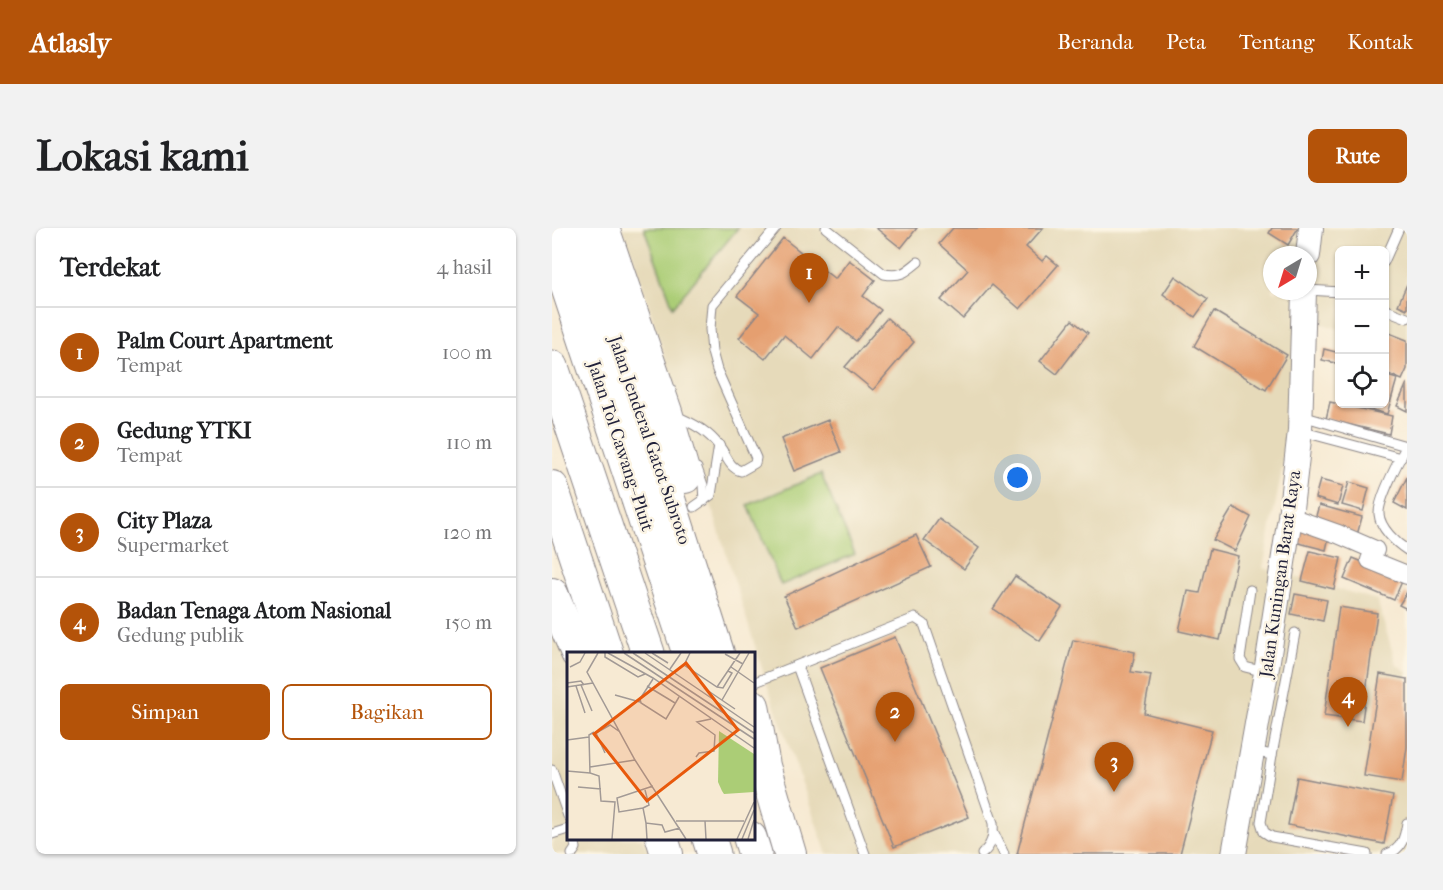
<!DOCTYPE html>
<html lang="id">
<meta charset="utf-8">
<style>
body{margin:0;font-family:"IM FELL French Canon",serif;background:#f2f2f2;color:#202124}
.controls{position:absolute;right:18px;top:18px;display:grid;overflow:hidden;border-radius:9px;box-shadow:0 2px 4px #0004}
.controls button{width:54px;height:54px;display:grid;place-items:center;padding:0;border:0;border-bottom:2px solid #e0e0e0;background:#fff;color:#202124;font:30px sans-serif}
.compass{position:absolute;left:711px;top:18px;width:54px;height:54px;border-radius:50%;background:#fff;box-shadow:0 2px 4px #0004;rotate:218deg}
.you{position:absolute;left:466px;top:250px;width:21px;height:21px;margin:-15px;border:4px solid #fff;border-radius:50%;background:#1a73e8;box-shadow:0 0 0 9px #1a73e833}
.badge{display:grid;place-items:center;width:39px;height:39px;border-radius:50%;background:#b45309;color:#fff;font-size:20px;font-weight:700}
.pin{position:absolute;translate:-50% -50px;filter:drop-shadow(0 2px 3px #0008)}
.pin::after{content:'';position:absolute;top:32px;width:21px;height:18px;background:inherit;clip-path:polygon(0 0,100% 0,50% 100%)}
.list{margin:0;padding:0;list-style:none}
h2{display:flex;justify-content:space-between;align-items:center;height:78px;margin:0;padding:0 24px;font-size:26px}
h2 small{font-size:20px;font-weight:400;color:#757577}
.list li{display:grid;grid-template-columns:39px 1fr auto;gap:18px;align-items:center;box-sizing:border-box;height:90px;padding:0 24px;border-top:2px solid #e0e0e0}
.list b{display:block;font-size:22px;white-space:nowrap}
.list p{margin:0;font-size:20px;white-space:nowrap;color:#757577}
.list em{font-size:20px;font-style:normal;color:#757577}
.actions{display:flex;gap:12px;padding:18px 24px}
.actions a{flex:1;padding:14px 0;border:2px solid #b45309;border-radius:9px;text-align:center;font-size:21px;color:#b45309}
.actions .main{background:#b45309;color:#fff}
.icon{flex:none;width:33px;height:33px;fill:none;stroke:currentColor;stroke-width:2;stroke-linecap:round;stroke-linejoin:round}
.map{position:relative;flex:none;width:855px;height:626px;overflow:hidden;border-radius:9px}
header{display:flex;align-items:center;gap:36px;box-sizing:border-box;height:84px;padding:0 30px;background:#b45309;color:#fff}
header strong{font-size:28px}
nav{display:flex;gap:33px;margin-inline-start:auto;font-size:21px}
.intro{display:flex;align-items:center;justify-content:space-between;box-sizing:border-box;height:144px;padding:0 36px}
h1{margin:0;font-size:42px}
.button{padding:15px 27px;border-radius:9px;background:#b45309;color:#fff;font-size:21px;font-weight:700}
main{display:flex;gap:36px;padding:0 36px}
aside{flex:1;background:#fff;border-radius:9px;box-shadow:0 2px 4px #0004}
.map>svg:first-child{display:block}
.built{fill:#e6daba;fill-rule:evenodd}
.green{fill:#abcd76;stroke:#667858;stroke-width:1.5}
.building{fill:#e59f70}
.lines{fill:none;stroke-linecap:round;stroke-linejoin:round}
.service-casing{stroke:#8c8687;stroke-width:11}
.minor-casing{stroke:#8c8687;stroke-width:20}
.tertiary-casing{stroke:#8c8687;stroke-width:26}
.trunk-casing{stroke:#8c8687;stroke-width:34}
.motorway-casing{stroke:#8c8687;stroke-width:35}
.service{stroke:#fff;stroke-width:9}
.minor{stroke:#fff;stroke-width:18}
.tertiary{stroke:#fff;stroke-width:24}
.trunk{stroke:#fff;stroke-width:32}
.motorway{stroke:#fff;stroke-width:33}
.labels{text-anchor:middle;stroke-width:5;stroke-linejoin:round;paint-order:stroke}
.street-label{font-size:18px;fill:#22223b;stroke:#fcf5e5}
.inset-road{fill:none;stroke:#a29a96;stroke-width:1.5}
.view{fill:#e8590c;fill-opacity:0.15;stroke:#e8590c;stroke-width:3}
.inset-edge{fill:none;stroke:#22223b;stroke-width:3}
</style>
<header>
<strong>Atlasly</strong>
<nav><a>Beranda</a><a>Peta</a><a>Tentang</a><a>Kontak</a></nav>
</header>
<div class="intro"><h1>Lokasi kami</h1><a class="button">Rute</a></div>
<main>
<aside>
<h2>Terdekat<small>4 hasil</small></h2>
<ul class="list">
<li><span class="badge">1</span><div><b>Palm Court Apartment</b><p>Tempat</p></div><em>100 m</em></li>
<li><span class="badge">2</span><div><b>Gedung YTKI</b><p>Tempat</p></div><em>110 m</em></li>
<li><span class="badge">3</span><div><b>City Plaza</b><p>Supermarket</p></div><em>120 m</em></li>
<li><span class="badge">4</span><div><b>Badan Tenaga Atom Nasional</b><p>Gedung publik</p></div><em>150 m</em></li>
</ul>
<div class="actions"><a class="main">Simpan</a><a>Bagikan</a></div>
</aside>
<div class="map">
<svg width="855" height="626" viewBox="0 0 855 626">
<rect width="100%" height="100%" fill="#fcf5e5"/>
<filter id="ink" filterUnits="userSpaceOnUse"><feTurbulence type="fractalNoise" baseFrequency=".0167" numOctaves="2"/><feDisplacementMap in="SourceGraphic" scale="12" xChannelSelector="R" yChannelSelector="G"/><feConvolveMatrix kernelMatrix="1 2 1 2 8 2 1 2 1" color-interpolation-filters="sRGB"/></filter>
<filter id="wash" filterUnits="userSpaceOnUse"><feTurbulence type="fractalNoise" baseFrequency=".008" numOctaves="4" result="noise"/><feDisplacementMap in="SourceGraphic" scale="24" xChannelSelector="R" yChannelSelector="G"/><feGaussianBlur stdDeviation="1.35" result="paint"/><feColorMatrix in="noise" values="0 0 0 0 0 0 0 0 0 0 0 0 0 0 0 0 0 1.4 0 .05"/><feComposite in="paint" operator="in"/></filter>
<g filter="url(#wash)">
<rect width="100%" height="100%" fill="#f7ead3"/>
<g class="built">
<path d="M70 0H855V125L833 117 832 22H788L787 101 759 92 711 340 825 372 844 436 855 444V626H275L213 450 82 30ZM720 27H756V63H720Z"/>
<polygon points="0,366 16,425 16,610 91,610 97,626 0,626"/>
</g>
<g class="green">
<polygon points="92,0 186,0 121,79"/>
<polygon points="269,246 303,326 229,357 196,277"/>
</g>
<g id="blocks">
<g class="building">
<polygon points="324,0 365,0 349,20"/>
<polygon points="401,0 491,0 474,19 490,33 495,28 506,37 468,81 440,57 411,91 389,72 416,42 387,16"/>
<polygon points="720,0 746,0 736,17 717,5"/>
<polygon points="231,10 283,51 297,32 323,52 311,68 329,82 304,113 286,99 261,131 232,107 213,131 187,110 207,85 185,68"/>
<polygon points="623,48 656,71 643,89 611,66"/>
<polygon points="855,56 855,81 846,77"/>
<polygon points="662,83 735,127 714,162 642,118"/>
<polygon points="335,90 362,114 321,162 293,139"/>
<polygon points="520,92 536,105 505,146 488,133"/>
<polygon points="832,103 855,112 855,141 850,152 832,144"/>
<polygon points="772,121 788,125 788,136 770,132"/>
<polygon points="832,147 845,151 835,186 799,176 832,176"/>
<polygon points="855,155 855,183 845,178"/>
<polygon points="778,174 840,188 837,206 774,191"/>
<polygon points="276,192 289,224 242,243 229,211"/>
<polygon points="855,249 855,282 842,275"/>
<polygon points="768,252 791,258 786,277 763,270"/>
<polygon points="797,254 817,260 811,283 790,277"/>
<polygon points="767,277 810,289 805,307 762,295"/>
<polygon points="681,279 699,289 683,323 661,312"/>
<polygon points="387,291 427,320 412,341 372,312"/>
<polygon points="747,296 778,304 774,322 743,314"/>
<polygon points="364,307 379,339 246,399 232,368"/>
<polygon points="658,321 686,328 668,412 627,403 636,363 648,365"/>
<polygon points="758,323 789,330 782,361 750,353"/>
<polygon points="801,330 851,351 842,372 792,351"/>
<polygon points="463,348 510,379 488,413 441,381"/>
<polygon points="855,364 855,381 847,377"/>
<polygon points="743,366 775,372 771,393 739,386"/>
<polygon points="787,379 825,385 810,493 772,488"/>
<polygon points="343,409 417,589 342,619 268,440"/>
<polygon points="521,412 583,424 579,444 599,447 592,485 660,502 628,626 465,626"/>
<polygon points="828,446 855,451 855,519 850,554 812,548"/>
<polygon points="745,549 841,568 832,616 736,597"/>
</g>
</g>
</g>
<g filter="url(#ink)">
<use href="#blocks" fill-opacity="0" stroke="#8c8687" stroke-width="1.5"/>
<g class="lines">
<g class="service-casing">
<g id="service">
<path d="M274 0 332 46C349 49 354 44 366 34"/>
<polyline points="832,34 847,0"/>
<polyline points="756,62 788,64"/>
<polyline points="832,81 855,90"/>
<path d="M123 188C139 194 156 203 167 218 175 227 176 239 189 243L203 235 204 230 165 142 160 124 158 101 160 77 224 0"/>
<polyline points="750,188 854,218"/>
<polyline points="748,203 849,230"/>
<path d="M855 217C848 230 826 272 827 286 828 300 844 315 855 322"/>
<polyline points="145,240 151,257 152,273"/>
<polyline points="142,279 159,267 167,217"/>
<polyline points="698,362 688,431 693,439 713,444"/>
<polyline points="245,438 313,626"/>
<path d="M201 455 363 390 372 396 441 595C442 608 440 617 430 626"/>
<polyline points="701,523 720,527 709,594 712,604 720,609 815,626"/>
<polyline points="720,527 743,405"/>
<polyline points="0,542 16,588"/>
<polyline points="442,605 452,626"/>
<polyline points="0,606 16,601"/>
<polyline points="20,626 24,620 22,610"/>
<path d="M835 626C850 622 853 608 855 595"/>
</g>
</g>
<g class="minor-casing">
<polyline id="minor" points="738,289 786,306 823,322 818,332 855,347"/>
</g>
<g class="tertiary-casing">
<g id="tertiary">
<polyline points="756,27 759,0"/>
<polyline points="682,626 714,445 738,289 748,203 752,63"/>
</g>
</g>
<g class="trunk-casing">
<g id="trunk">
<polyline points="25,0 95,202 166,425"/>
<polyline points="51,0 114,184 133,249"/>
<polyline points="0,259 55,425"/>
<polyline points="0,366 25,425"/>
<polyline points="201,478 212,538 238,626"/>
<polyline points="110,610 115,626"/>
</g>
</g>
<g class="motorway-casing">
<g id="motorway">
<polyline points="0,12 137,425"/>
<polyline points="0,139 96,425"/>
<polyline points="157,610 162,626"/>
<polyline points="198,610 203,626"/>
</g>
</g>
<use href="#service" class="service"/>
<use href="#minor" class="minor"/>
<use href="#tertiary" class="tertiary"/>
<use href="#trunk" class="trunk"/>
<use href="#motorway" class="motorway"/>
</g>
</g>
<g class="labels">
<g class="street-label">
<text transform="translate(98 212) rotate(71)" y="6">Jalan Jenderal Gatot Subroto</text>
<text transform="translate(69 218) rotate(72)" y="6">Jalan Tol Cawang–Pluit</text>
<text transform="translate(728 346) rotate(-82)" y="6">Jalan Kuningan Barat Raya</text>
</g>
</g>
<g transform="translate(15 424)">
<rect width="188" height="188" fill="#f7ead3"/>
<path d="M152 79 187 102V140L157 142 155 139 151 130Z" fill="#abcd76"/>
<path class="inset-road" d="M31 1 20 20 68 108 119 187M38 1V5L71 25 78 22M41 1 86 26 187 96M57 1 187 87M66 1 187 81M78 1 187 75M85 1 101 11M123 1 117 13 150 35 156 36 165 21 161 19M158 2 176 12M3 15 13 10 18 1M164 15 187 31M103 17 114 1M86 27 73 47 74 51 99 67 112 45M0 31 14 29 17 33M14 33 25 59M9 34 18 61M80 34 108 51M0 35 26 31M150 35 173 1M137 36 168 57M48 43 73 50M155 48 182 1M27 80 22 83 23 121 32 124 34 149 48 150 45 187M0 88 22 85M38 101 29 81 43 73 53 80M129 105 132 101 147 99 148 83 130 70 144 67M23 115 68 108M0 119 23 121M11 135 34 137M78 138 82 153 76 156 79 171M76 156 52 160 50 146 86 134M109 169H177M138 169 139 187M80 187 79 171 95 173 98 180 113 176M170 187 187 150M175 187 187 158M181 187 187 168"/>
<path class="view" d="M119 11 171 78 80 149 27 82Z"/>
<rect width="188" height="188" class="inset-edge"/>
</g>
</svg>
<div class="controls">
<button>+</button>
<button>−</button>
<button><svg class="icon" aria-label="locate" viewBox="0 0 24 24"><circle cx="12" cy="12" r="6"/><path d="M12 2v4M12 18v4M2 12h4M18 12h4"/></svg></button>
</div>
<svg class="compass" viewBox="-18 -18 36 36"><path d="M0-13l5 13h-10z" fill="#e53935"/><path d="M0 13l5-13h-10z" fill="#757577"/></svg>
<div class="you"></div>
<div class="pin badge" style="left:257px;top:75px">1</div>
<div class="pin badge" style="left:343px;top:514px">2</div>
<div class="pin badge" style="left:562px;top:564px">3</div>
<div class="pin badge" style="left:796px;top:499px">4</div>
</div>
</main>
